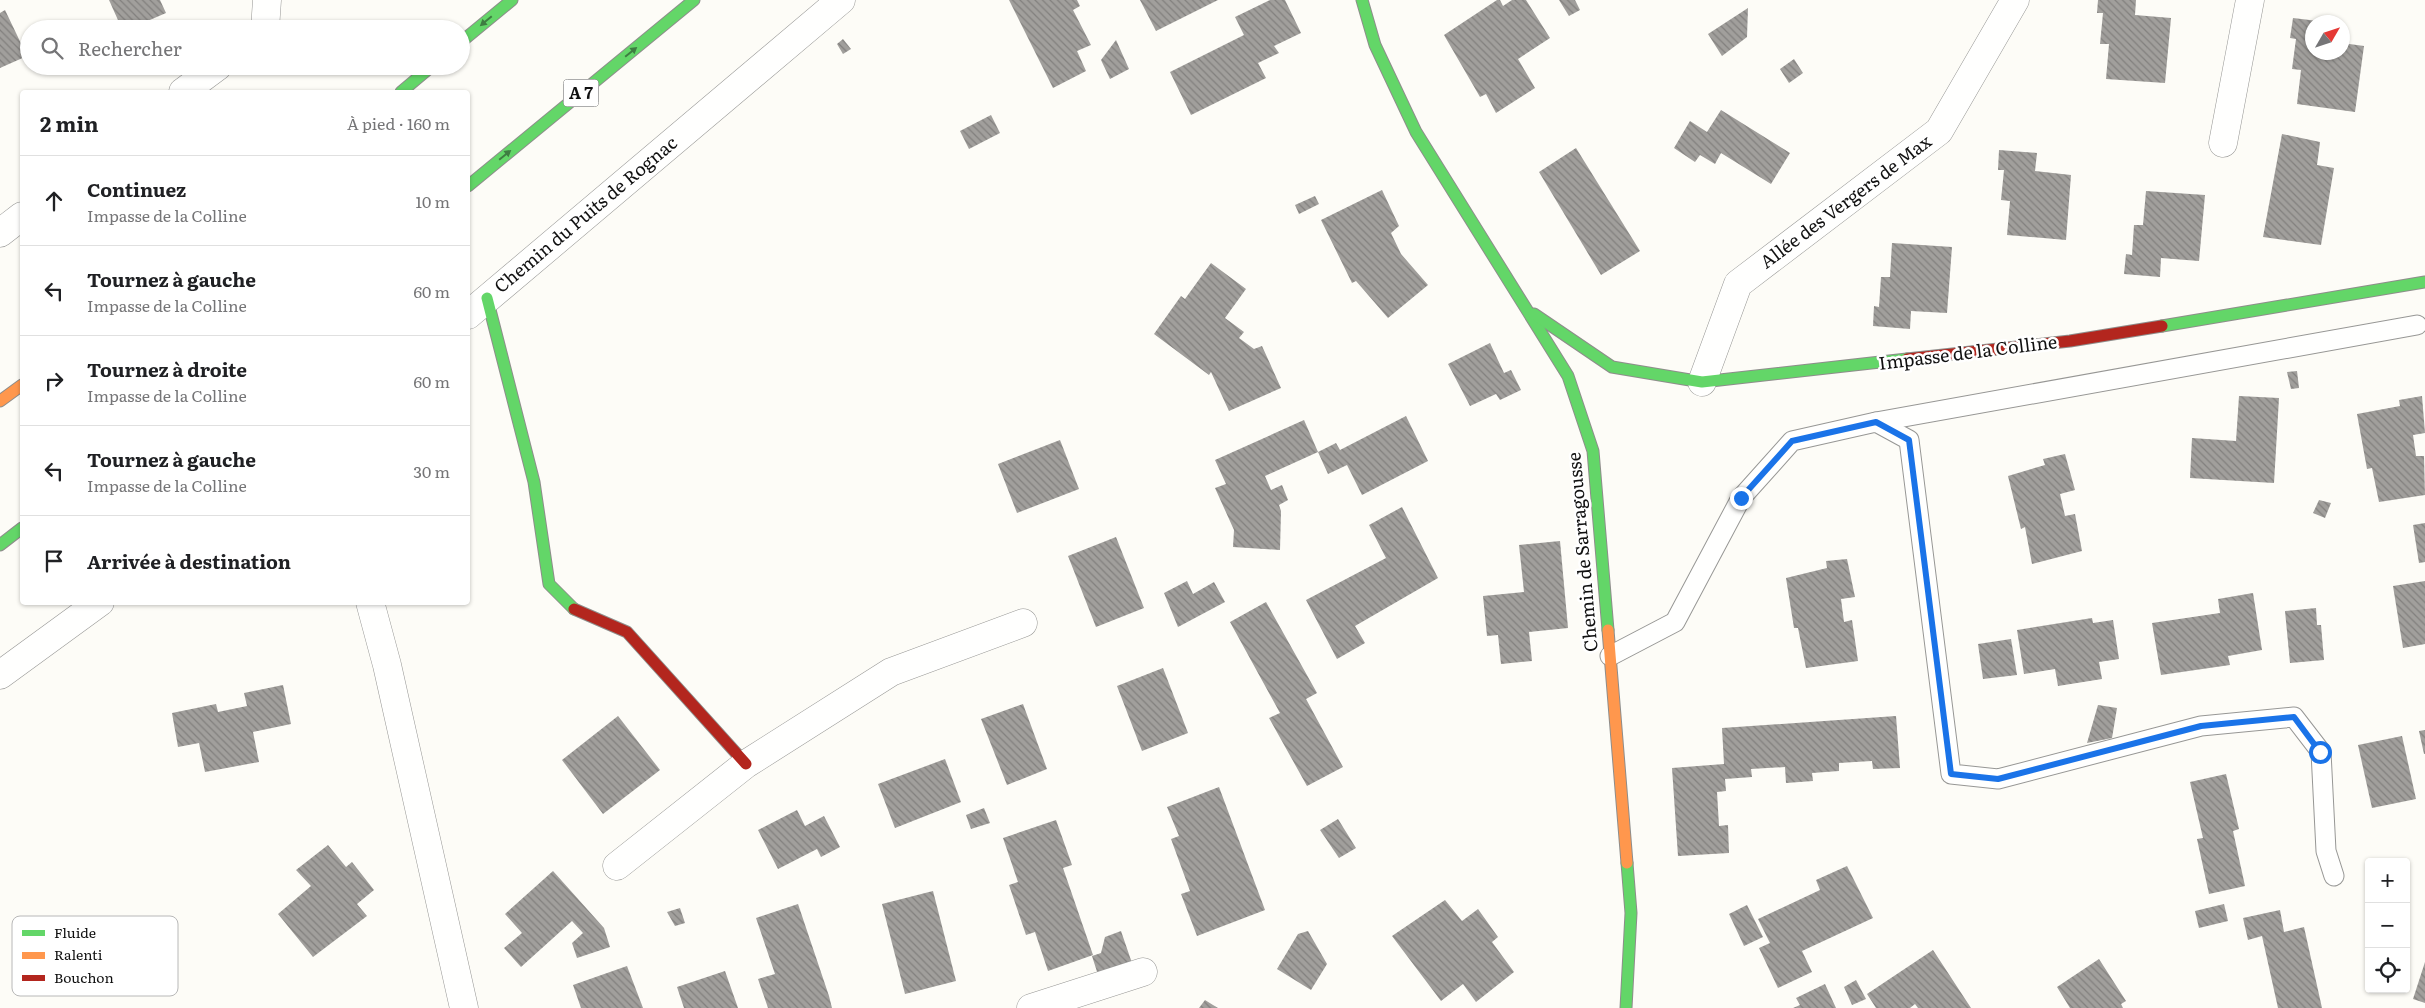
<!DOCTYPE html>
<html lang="fr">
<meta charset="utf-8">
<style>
body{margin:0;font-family:Literata,serif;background:#f2f2f2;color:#202124}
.controls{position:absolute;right:15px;bottom:15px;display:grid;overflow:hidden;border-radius:5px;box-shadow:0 1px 4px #0004}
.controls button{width:45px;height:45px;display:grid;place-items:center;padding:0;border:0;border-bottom:1px solid #e0e0e0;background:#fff;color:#202124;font:25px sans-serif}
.compass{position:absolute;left:2305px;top:15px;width:45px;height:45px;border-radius:50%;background:#fff;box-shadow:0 1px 4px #0004;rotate:51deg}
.stop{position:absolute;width:15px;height:15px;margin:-11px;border:4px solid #1a73e8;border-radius:50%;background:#fff}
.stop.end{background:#1a73e8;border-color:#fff;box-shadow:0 1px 5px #0008}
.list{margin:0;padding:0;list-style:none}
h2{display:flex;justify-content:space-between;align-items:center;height:65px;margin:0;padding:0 20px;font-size:21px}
h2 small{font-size:16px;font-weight:400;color:#757577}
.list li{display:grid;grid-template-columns:32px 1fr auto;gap:15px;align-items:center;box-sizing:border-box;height:90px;padding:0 20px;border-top:1px solid #e0e0e0}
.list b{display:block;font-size:19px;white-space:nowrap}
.list p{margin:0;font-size:16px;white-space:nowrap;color:#757577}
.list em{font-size:16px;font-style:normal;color:#757577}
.icon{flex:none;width:28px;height:28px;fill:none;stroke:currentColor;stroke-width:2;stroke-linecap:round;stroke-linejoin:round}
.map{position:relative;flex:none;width:2425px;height:1008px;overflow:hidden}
.search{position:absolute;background:#fff;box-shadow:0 1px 4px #0004;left:20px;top:20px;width:450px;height:55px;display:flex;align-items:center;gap:12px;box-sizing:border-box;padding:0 18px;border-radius:28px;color:#757577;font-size:19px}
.panel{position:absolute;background:#fff;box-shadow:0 1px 4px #0004;left:20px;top:90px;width:450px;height:515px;border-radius:5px}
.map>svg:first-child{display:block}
.building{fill:url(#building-back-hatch)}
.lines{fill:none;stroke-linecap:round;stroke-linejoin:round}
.lane-casing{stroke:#979795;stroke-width:21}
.street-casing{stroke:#979795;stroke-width:29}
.fast-casing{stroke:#8e8d8b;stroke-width:13}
.slow-casing{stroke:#8e8d8b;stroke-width:13}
.jam-casing{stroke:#8e8d8b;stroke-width:13}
.lane{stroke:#fffffe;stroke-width:19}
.street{stroke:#fffffe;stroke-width:28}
.fast{stroke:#63d668;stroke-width:11}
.slow{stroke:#ff974d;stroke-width:11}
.jam{stroke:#b3261e;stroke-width:11}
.oneway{fill:#3e7d41}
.route{stroke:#1a73e8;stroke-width:6}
.labels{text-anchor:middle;stroke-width:5;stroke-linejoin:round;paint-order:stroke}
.shield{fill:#fff;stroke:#585858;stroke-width:1}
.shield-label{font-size:16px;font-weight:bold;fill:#111}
.street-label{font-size:18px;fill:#111;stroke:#fff}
.key{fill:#fff;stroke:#b8b8b8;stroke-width:1}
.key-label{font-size:14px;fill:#111}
</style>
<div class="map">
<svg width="2425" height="1008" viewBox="0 0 2425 1008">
<defs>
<pattern id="building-back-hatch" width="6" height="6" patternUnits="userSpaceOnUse" patternTransform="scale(1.25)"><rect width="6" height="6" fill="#a19f9c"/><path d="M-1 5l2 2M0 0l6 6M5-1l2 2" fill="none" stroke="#82807e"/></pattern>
</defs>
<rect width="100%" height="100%" fill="#fdfcf7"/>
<g class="building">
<polygon points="109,0 160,0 166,13 129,29 122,29"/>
<polygon points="1009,0 1077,0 1080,6 1073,10 1091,45 1077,51 1086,71 1053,88"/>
<polygon points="1140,0 1218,0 1156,31"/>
<polygon points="1270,0 1285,0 1301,33 1274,46 1279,53 1258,63 1266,78 1191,115 1170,72 1244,35 1235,17"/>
<polygon points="1497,0 1500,0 1503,6 1512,0 1526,0 1550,38 1518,59 1535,88 1496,113 1486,94 1480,97 1444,35"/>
<polygon points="1559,0 1575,0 1580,10 1569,16"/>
<polygon points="2098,0 2136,0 2135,15 2171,18 2165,83 2106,79 2109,44 2100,44 2103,13 2097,13"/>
<polygon points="1748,8 1747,37 1722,56 1708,34"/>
<polygon points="5,10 27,56 0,68 0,13"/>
<polygon points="2293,18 2318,21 2312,22 2312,52 2342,52 2342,43 2364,46 2355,112 2297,104 2301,70 2292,69 2296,39 2290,38"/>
<polygon points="843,39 851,49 843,54 837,44"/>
<polygon points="1116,40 1129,69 1110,79 1101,60"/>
<polygon points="1794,59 1803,73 1789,83 1780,69"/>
<polygon points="1721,110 1790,153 1771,184 1721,153 1715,164 1700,155 1695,162 1674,148 1690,121 1707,132"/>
<polygon points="991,115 1000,133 969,149 960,131"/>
<polygon points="2282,134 2320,142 2317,165 2334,168 2321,245 2263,237"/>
<polygon points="1576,148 1640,251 1601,275 1539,172"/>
<polygon points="1999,150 2037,153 2035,171 2071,175 2066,240 2007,235 2010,201 2001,200 2004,170 1998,170"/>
<polygon points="1382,190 1399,226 1391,233 1401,254 1428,285 1388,318 1356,281 1352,283 1321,220"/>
<polygon points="2146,191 2205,195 2199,261 2161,258 2160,277 2124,274 2126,254 2132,255 2134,225 2143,225"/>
<polygon points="1315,196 1319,204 1299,214 1295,205"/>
<polygon points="1892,243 1952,247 1947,313 1911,311 1910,329 1873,326 1874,306 1879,307 1881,277 1890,277"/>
<polygon points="1211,263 1246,289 1225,318 1244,332 1239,338 1254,349 1262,346 1281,388 1229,411 1211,372 1209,375 1154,334 1181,296 1185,299"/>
<polygon points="1490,343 1504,373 1511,370 1521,390 1500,400 1496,394 1470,406 1448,364"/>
<polygon points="2297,371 2299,388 2291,389 2287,372"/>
<polygon points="2239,396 2279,398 2274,483 2190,478 2192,438 2236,441"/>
<polygon points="2422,396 2425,433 2413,435 2416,456 2424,456 2425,495 2379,502 2372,468 2367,469 2357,414 2400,406 2399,400"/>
<polygon points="1406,416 1428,461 1362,495 1347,465 1328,474 1318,452 1336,443 1340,450"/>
<polygon points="1304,420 1318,452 1265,476 1271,490 1282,485 1288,500 1279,505 1281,511 1280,550 1233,547 1234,530 1215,488 1226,484 1215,460"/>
<polygon points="1060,440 1079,489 1017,513 998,464"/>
<polygon points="2065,454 2075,490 2060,494 2065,516 2075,514 2082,551 2032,564 2025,527 2021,529 2008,476 2045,465 2043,459"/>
<polygon points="2319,500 2331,503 2325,518 2313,513"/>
<polygon points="1402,507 1438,578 1355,626 1365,643 1337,659 1306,600 1386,558 1369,525"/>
<polygon points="2425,523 2425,562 2419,563 2413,525"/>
<polygon points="1116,537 1144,608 1096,627 1068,556"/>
<polygon points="1560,541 1568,628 1529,632 1532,661 1501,664 1498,635 1487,636 1483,596 1524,592 1519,545"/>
<polygon points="1847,559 1855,597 1841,599 1844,622 1852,620 1858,661 1806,668 1798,628 1794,628 1786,578 1827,568 1826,561"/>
<polygon points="1187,581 1193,594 1214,582 1225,602 1178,627 1164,593"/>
<polygon points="2425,581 2425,644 2403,648 2393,586"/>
<polygon points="2253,593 2262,650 2228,656 2230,665 2161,675 2152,623 2220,613 2218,599"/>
<polygon points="1266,602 1317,693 1306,699 1343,767 1307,786 1269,718 1280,713 1230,622"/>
<polygon points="2316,608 2317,625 2321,625 2324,660 2290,663 2285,611"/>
<polygon points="2092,618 2093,623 2113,620 2119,659 2099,662 2102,679 2058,686 2055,669 2024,674 2017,630"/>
<polygon points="2011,639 2017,675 1983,679 1978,644"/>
<polygon points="1163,668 1188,733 1142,751 1117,686"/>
<polygon points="283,685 291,724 253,732 259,762 205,772 199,743 178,747 172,713 216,704 218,712 247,706 244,693"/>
<polygon points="1023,704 1047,769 1007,785 981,719"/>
<polygon points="2098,705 2117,708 2112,738 2087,743"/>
<polygon points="618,716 660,770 603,814 562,760"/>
<polygon points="1896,716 1900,768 1873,769 1872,761 1855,762 1839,763 1839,771 1812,773 1813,781 1786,783 1785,767 1751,769 1752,777 1725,779 1726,791 1717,792 1719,826 1728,825 1729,853 1678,856 1672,768 1724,764 1722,728"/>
<polygon points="2425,730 2425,754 2424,754 2419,731"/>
<polygon points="2402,736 2416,799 2372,808 2358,745"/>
<polygon points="945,759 961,802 895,828 878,784"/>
<polygon points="2226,774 2239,829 2233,831 2245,886 2209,894 2197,839 2203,838 2190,782"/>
<polygon points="1219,787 1265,910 1197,936 1181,894 1190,891 1171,839 1179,836 1167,807"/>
<polygon points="984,808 990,823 971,829 966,815"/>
<polygon points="797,810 805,826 824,816 840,847 821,857 817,849 778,869 758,830"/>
<polygon points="1338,819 1356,848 1339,858 1320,830"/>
<polygon points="1056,820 1072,865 1063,868 1093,955 1048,971 1035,932 1026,935 1009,885 1018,882 1003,838"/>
<polygon points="328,845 346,867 352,862 374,890 357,904 367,916 313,957 278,914 311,886 296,870"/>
<polygon points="1847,866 1873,918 1802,951 1812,972 1778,988 1759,948 1770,943 1758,919 1820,890 1816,880"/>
<polygon points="553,871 604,928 610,947 577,958 572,943 583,933 572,921 521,967 504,948 522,933 505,914"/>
<polygon points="933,891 956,981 905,994 882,904"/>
<polygon points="1445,900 1462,921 1478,909 1498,937 1492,942 1514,972 1476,1002 1463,984 1441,1001 1392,936"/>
<polygon points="798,904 829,996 832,1008 768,1008 758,979 775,974 756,918"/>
<polygon points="2224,904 2228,921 2199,928 2195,911"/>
<polygon points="1747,905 1763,937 1744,946 1729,914"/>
<polygon points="680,908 685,923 675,926 667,912"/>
<polygon points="2280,910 2284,932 2304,927 2322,1008 2278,1008 2262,936 2248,940 2243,918"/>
<polygon points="1121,931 1133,966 1099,978 1092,956 1101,953 1105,937"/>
<polygon points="1308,931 1327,964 1311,990 1277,969 1298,934"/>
<polygon points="1933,950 1971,1008 1918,1008 1915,1004 1910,1008 1876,1008 1867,994"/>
<polygon points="2099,959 2126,1001 2121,1004 2123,1008 2070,1008 2057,987"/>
<polygon points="2425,962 2425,1003 2413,999"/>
<polygon points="627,966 643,1008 581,1008 573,985"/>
<polygon points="725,971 738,1008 684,1008 677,987"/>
<polygon points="1856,980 1866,999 1852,1005 1844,987"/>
<polygon points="1825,984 1836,1008 1793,1008 1800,1005 1796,998"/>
<polygon points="1205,1000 1213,1005 1218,1008 1199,1008"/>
</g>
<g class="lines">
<g class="lane-casing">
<g id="lane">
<polyline points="1876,422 2417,325"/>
<polyline points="1610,656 1675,622 1741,498 1792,441 1876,422 1909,440 1951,774 1998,779 2201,726 2294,717 2321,752 2326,851 2334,876"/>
</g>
</g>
<g class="street-casing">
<g id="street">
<polyline points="265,29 267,0"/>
<polyline points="183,92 218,66"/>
<polyline points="2223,143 2250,0"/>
<polyline points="0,233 22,216"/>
<polyline points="468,315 841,0"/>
<polyline points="1702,382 1738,284 1939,131 2015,0"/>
<polyline points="370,602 387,665 464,1008"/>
<polyline points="0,675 100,602"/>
<polyline points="617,866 746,764 891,672 1023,623"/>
<polyline points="1031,1008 1143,972"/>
</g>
</g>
<g class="fast-casing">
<g id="fast">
<polyline points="1362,0 1375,45 1416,132 1568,376 1593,451 1608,630"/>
<polyline points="461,42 512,0"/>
<polyline points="401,92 432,66"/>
<polyline points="468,186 694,0"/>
<polyline points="487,298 534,482 549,584 574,609"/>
<polyline points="1534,314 1612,367 1702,382 1907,359"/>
<polyline points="2162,326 2425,282"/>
<polyline points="0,545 22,528"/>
<polyline points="1626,1008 1631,913 1627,863"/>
</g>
</g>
<g class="slow-casing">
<g id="slow">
<polyline points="0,401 22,385"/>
<polyline points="1608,630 1627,863"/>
</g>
</g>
<g class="jam-casing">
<g id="jam">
<polyline points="1907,359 2070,341 2162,326"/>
<polyline points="574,609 627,632 746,764"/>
</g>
</g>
<use href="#lane" class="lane"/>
<use href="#street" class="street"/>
<use href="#fast" class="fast"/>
<use href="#slow" class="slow"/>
<use href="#jam" class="jam"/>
</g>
<defs><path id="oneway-solid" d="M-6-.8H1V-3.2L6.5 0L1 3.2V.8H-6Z" transform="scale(1.25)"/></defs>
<g class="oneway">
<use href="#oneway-solid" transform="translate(486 21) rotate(140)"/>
<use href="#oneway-solid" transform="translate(631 52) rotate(-39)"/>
<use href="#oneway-solid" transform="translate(505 155) rotate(-39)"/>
</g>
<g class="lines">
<polyline class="route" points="1741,498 1792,441 1876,422 1909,440 1951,774 1998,779 2201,726 2294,717 2320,752"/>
</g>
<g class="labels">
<rect class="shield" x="563.5" y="79.5" width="35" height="27" rx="4"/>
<g class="shield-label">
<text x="581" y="99">A 7</text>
</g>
<g class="street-label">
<text transform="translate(1846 202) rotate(-37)" y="6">Allée des Vergers de Max</text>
<text transform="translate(586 215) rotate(-40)" y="6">Chemin du Puits de Rognac</text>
<text transform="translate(1968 353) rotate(-7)" y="6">Impasse de la Colline</text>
<text transform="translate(1583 552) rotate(-95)" y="6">Chemin de Sarragousse</text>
</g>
</g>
<rect x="12" y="916" width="166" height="80" rx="8" class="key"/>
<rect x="22" y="930" width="23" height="6" fill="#63d668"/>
<rect x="22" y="952" width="23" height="7" fill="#ff974d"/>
<rect x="22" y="975" width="23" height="6" fill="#b3261e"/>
<g class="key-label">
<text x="54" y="938">Fluide</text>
<text x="54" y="960">Ralenti</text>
<text x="54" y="983">Bouchon</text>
</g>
</svg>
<div class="controls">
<button>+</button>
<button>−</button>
<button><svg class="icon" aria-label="locate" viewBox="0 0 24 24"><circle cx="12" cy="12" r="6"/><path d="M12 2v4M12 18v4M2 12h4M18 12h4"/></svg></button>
</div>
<svg class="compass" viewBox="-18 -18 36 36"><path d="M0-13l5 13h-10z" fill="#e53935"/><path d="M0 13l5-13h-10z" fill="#757577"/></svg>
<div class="stop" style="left:2320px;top:752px"></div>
<div class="stop end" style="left:1741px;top:498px"></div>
<div class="search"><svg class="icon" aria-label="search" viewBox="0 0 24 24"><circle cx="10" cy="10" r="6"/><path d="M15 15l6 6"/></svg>Rechercher</div>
<section class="panel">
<h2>2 min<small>À pied · 160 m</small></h2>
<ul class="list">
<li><svg class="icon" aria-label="ahead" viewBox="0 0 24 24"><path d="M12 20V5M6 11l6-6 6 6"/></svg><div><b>Continuez</b><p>Impasse de la Colline</p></div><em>10 m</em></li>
<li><svg class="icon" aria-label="left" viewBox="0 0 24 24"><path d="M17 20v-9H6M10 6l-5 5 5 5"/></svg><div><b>Tournez à gauche</b><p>Impasse de la Colline</p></div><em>60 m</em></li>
<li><svg class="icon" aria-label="right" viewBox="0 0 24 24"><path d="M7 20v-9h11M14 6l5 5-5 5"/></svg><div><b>Tournez à droite</b><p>Impasse de la Colline</p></div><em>60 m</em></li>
<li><svg class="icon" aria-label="left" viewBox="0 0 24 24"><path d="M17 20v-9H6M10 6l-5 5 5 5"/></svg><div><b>Tournez à gauche</b><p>Impasse de la Colline</p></div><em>30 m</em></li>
<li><svg class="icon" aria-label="arrive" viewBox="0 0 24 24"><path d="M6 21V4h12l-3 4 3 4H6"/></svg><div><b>Arrivée à destination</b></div></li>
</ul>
</section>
</div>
